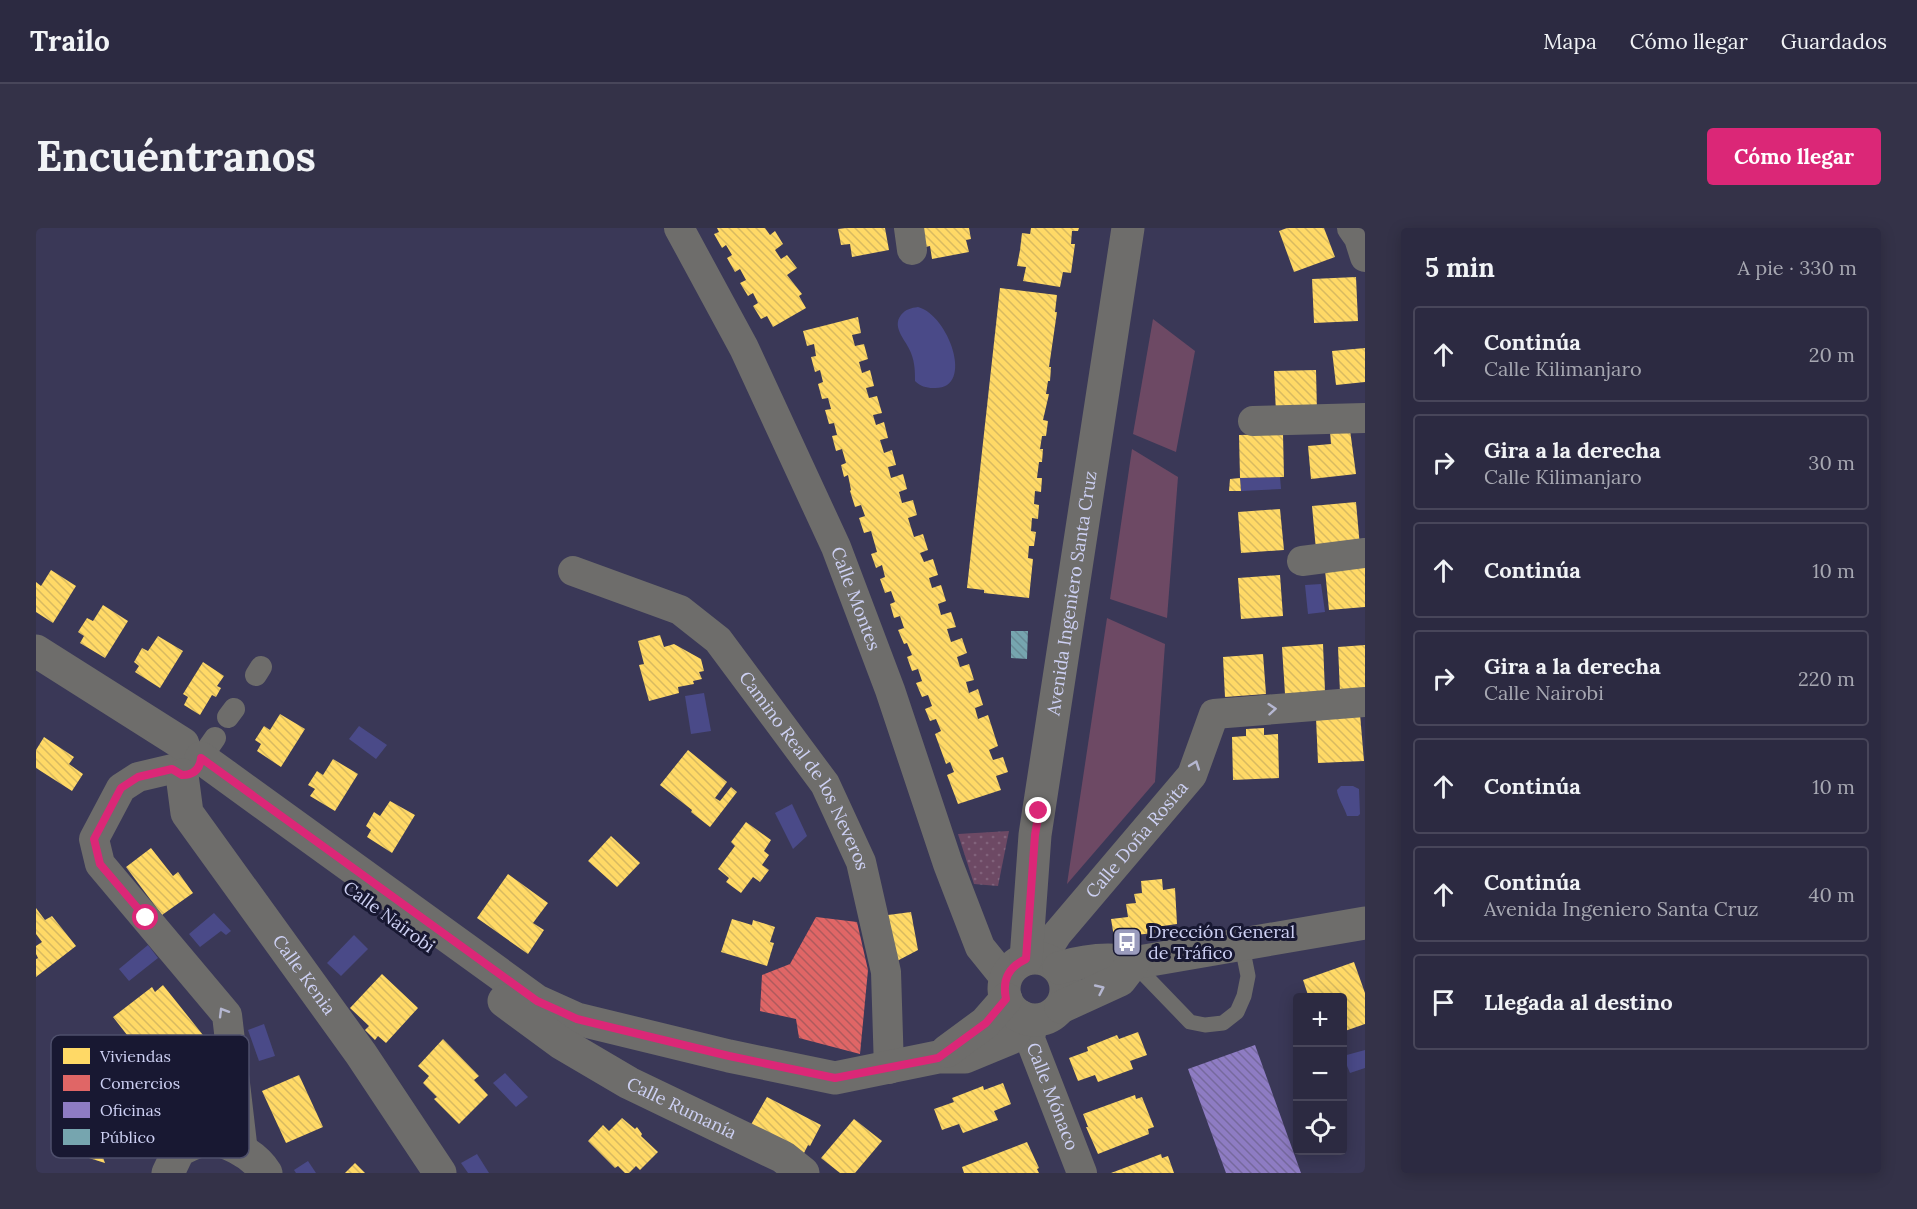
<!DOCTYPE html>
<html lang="es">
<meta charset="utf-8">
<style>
body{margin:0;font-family:Lora,serif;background:#343248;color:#f1f3f6}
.controls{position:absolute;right:18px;bottom:18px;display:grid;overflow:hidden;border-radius:6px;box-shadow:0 3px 15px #0003}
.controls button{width:54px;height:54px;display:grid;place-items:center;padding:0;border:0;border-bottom:2px solid #48465a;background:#2c2a41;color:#f1f3f6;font:30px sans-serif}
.stop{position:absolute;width:18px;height:18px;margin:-14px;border:4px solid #db2777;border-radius:50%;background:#fff}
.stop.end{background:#db2777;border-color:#fff;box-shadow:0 2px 6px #0008}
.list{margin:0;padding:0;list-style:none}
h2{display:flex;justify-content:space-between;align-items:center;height:78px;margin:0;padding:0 24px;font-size:26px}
h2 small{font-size:20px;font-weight:400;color:#a6a7b1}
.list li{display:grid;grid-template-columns:39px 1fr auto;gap:18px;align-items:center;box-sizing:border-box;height:96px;margin:0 12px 12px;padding:0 12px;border:2px solid #48465a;border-radius:6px}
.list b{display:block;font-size:22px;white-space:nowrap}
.list p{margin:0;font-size:20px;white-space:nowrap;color:#a6a7b1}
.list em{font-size:20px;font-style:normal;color:#a6a7b1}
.icon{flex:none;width:33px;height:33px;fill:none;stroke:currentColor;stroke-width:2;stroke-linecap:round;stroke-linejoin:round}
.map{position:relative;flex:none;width:1329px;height:945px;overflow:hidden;border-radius:6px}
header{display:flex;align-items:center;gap:36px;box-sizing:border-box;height:84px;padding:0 30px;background:#2c2a41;border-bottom:2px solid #48465a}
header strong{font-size:28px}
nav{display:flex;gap:33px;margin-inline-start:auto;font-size:21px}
.intro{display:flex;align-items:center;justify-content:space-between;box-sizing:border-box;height:144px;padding:0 36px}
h1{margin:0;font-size:42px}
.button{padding:15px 27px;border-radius:6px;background:#db2777;color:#fff;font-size:21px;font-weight:700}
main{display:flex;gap:36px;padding:0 36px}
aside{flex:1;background:#2c2a41;border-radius:6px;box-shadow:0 3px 15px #0003}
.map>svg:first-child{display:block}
.grass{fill:url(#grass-dots)}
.garden{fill:#6d4964}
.water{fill:#4a4a88}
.homes{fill:url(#homes-back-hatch)}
.shops{fill:url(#shops-back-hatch)}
.offices{fill:url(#offices-back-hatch)}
.public{fill:url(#public-back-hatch)}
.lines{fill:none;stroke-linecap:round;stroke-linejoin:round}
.service{stroke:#6e6d6b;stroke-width:15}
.pedestrian{stroke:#6e6d6b;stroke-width:22}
.minor{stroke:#6e6d6b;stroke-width:30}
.tertiary{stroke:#6e6d6b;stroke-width:33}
.oneway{stroke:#b5b7d1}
.route{stroke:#db2777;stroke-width:8}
.labels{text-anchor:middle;stroke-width:6;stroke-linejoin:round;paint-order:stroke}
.street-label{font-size:18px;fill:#cdd0f3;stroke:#181832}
.poi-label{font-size:18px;fill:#cdd0f3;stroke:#181832;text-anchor:start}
.key{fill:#181832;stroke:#4e4f6c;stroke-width:1.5}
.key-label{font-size:16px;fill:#cdd0f3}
</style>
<header>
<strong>Trailo</strong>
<nav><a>Mapa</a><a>Cómo llegar</a><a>Guardados</a></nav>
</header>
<div class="intro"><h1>Encuéntranos</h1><a class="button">Cómo llegar</a></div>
<main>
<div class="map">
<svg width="1329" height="945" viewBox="0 0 1329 945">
<defs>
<pattern id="grass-dots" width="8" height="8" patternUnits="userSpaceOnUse" patternTransform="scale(1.5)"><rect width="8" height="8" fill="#6d4964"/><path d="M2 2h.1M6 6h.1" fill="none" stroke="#81627b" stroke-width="1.8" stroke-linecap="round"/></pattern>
<pattern id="homes-back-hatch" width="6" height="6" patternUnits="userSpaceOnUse" patternTransform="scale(1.5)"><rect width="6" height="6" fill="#ffd966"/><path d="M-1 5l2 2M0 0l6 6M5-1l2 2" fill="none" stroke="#d8ba60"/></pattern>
<pattern id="shops-back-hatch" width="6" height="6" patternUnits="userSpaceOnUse" patternTransform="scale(1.5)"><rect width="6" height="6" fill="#e06666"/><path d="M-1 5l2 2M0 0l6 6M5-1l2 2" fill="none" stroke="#af5a5d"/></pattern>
<pattern id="offices-back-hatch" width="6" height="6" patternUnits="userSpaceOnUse" patternTransform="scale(1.5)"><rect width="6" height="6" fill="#8e7cc3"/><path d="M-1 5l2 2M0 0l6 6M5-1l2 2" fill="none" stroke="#76699e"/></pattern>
<pattern id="public-back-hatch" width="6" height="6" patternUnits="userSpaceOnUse" patternTransform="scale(1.5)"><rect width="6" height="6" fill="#76a5af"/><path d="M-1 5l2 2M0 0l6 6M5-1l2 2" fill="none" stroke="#688b96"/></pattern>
</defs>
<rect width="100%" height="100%" fill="#3a3857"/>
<polygon class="grass" points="973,603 962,658 938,656 922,606"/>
<g class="garden">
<polygon points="1117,91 1159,123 1140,224 1097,206"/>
<polygon points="1096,221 1142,249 1131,390 1074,371"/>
<polygon points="1071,390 1129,416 1119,554 1031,656"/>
</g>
<g class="water">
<path d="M882 79C913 87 940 163 897 160 890 160 884 158 879 153 879 144 879 135 875 125 871 113 855 100 865 87 870 81 875 80 882 79Z"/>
<polygon points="1244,249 1245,261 1205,263 1204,250"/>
<polygon points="1285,356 1289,384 1272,386 1269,357"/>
<polygon points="668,465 675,503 655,506 649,468"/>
<polygon points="323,498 351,517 340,531 313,511"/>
<path d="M1305 558H1317L1323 561 1324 586 1322 588H1311C1309 581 1301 568 1301 562Z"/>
<polygon points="756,576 771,608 757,621 739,585"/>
<polygon points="178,685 195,703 190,707 185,703 164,719 153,706"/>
<polygon points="318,707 332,721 305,748 291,735"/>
<polygon points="112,717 122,730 93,753 83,741"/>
<polygon points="228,796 239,828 223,833 212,802"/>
<polygon points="1329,822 1329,840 1314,845 1307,828"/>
<polygon points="469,845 492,869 480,879 457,855"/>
<polygon points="441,926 453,945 432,945 425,935"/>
<polygon points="272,933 280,945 260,945 258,942"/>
</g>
<g class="homes">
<polygon points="681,0 729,0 734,7 739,3 747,16 739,22 745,31 751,27 761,40 751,47 766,66 763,68 770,80 737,99 731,88 725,91 717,78 722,75 717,65 712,68 704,55 710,52 704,41 699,44 691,30 696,27 690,17 686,20 678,6 683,4"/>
<polygon points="810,0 849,0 853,22 816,29 814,16 805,17 802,1"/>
<polygon points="883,0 933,0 935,11 930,12 933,24 896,31 894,18 886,20"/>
<polygon points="995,0 1043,0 1042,3 1036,3 1035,16 1039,16 1035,45 1027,44 1024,59 987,53 990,39 981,38 984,22 986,5 994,6"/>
<polygon points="1251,0 1288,0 1299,29 1258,44 1243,3"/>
<polygon points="1320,49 1322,93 1278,95 1276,51"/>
<polygon points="964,60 1021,67 1019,84 1021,84 1013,139 1015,139 1014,153 1012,153 1010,166 1013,166 1007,192 1012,193 1010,208 1006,208 1004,221 1007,221 1006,234 1003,234 1001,250 1006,250 1005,264 999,263 998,276 1003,277 1002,291 996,290 995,303 1000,304 998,318 993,318 992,330 997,331 993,370 948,365 948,362 931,360"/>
<polygon points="822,89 825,105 816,107 819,118 828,116 832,131 823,134 826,145 834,142 838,158 830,160 833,170 841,168 846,185 837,187 840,197 848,194 852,210 844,212 848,225 856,222 860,237 852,239 855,250 867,246 871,261 863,264 866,275 877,272 881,287 872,290 878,309 887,306 892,322 884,325 888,334 897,331 902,347 893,350 896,360 905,357 910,373 902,376 905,387 915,384 920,399 911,401 915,414 926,410 931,425 921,429 924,439 933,436 938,452 930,454 933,465 942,461 947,477 939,480 942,491 952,487 962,518 953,522 957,532 967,529 972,544 960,548 965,562 922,576 911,547 918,544 914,534 910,536 899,506 905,503 900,491 894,493 889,481 896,478 892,467 886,469 880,455 886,453 882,441 876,443 871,429 876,427 871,415 868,416 862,402 868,400 864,388 858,390 854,376 859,374 855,363 849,365 844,351 849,349 846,337 840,340 835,326 841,324 835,303 828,305 823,290 829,288 825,277 819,279 814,263 815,262 812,247 808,249 805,237 810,235 806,221 800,223 796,208 801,207 798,195 793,196 789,182 795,181 792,170 786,171 782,156 787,154 784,142 779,144 775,129 780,128 778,116 771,118 767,103"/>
<polygon points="1329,120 1329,154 1300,157 1296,123"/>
<polygon points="1280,142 1281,184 1240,185 1238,143"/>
<polygon points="1314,202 1320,246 1275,251 1272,218 1295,216 1294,203"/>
<polygon points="1247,206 1248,249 1204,250 1203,207"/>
<polygon points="1204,250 1205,263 1193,263 1194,251"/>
<polygon points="1320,274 1324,319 1280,322 1276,278"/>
<polygon points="1244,281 1248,322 1205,325 1202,284"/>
<polygon points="1329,339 1329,379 1293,382 1289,342"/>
<polygon points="15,342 40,358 17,395 0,384 0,354 5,358"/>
<polygon points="1244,347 1247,388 1205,391 1202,350"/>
<polygon points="67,377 92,393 69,430 44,415 48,408 42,404 51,390 57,393"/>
<polygon points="624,407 628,419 638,416 665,431 668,443 663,444 666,451 657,453 658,456 642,459 643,465 613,473 603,437 608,436 602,413"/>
<polygon points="122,408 147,423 124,460 99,444 103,438 98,434 106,420 112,423"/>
<polygon points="1287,416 1289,463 1249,466 1246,419"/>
<polygon points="1329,417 1329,462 1304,464 1302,419"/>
<polygon points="1227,426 1230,466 1189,469 1187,429"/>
<polygon points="167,434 188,448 181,458 185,460 180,469 176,467 164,487 148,477 152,469 147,466"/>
<polygon points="244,486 269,501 245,539 221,523 225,516 219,512 228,498 234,502"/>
<polygon points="1324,486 1328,533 1282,535 1280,490"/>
<polygon points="1228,500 1228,507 1242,506 1243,550 1197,552 1196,509 1210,508 1210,501"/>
<polygon points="8,509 38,529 33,536 47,546 36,563 0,540 0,522"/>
<polygon points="652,522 691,554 679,570 684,573 695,559 701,564 674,599 655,584 656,582 624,557"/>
<polygon points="297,531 322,546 299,583 274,568 279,561 272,557 281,543 287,547"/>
<polygon points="354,573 379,587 356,625 331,609 335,602 330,598 338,584 344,588"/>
<polygon points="710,594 735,612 728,623 733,627 726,637 733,642 724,654 717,649 705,665 690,654 693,650 682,641 699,618 695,614"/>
<polygon points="575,608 604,635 581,659 552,633"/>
<polygon points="115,620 137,648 142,644 157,665 126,687 90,639"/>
<polygon points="472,646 512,675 497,695 508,702 492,726 441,690"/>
<polygon points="1126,651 1127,662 1139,660 1141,696 1119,699 1119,705 1078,709 1075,691 1092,689 1090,676 1100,675 1098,666 1106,665 1105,653"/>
<polygon points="0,680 9,692 16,688 40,718 0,749 0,731 2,730 0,726 0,718 6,714 0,706"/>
<polygon points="875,684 882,722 861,733 852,687"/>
<polygon points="696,691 716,697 717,692 739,699 734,714 738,715 731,738 685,724"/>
<polygon points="1318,734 1329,765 1329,796 1306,804 1306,770 1273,770 1267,752"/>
<polygon points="346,746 382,780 350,815 342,808 339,812 329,802 333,798 314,780"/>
<polygon points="127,757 175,817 155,833 160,838 141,853 136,847 123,858 108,838 101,844 84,822 95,812 77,789 116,759 119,764"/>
<polygon points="1102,804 1111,827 1094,833 1097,841 1062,854 1059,847 1042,853 1033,830 1052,823 1051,819 1081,807 1083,811"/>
<polygon points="407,811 443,848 438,852 452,867 423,896 398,871 401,869 387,855 393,848 382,838"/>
<polygon points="263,847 287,899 250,915 226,863"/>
<polygon points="967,855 975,876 958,883 962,892 927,905 923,896 906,902 898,881 918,874 916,870 947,858 948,862"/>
<polygon points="66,862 76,878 71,882 81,897 70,904 72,908 62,915 69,935 40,926 18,893"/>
<polygon points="1099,867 1100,871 1106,869 1118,899 1112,901 1113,906 1062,926 1050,899 1052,899 1047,886"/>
<polygon points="731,869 785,897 774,918 772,917 767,927 713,900"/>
<polygon points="586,890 599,901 601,899 606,906 605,908 622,924 604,942 600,938 593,945 589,945 582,938 579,940 552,913 567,897 573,903"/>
<polygon points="818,891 846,913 819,945 804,945 785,930"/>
<polygon points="991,914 1003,940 1001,941 1003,945 928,945 926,939"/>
<polygon points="1125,926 1126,930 1132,928 1138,945 1075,945"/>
<polygon points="319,935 329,945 309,945"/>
</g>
<polygon class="shops" points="780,689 821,694 832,742 824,826 763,810 760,791 724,783 726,747 754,736"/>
<polygon class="offices" points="1219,817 1265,945 1190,945 1152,841"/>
<polygon class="public" points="975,403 992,403 991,431 975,430"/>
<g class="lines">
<polyline class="service" points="1098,736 1154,794 1169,797 1187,795 1201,784 1208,768 1212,748 1206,718"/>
<g class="pedestrian">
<polyline points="220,447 225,439"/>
<polyline points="192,489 198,481"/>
<polyline points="165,530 179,510"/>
</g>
<g class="minor">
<path id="s1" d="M643 0 708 120 800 319 854 462 912 636 944 719 969 750"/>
<polyline points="873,0 876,22"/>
<polyline points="1316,0 1323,10 1329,29"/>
<polyline points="1217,193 1329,190"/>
<polyline points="1266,333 1329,325"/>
<path id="s2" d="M537 343 644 382 682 412 789 556 825 634 850 744 853 841"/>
<polyline points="136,541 102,549 85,560 58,611 64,636 191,787 207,924"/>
<path id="s3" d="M1006 730 1021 706 1156 547 1178 486 1329 474"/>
<path id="s4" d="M997 792 994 811 1046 945"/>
</g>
<g class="tertiary">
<polyline points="0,423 147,516"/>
<polyline points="165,530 501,773 541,791 693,828 799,850 902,829 929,829 975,810 986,789"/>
<path id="s5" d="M146 547 151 585 325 826 404 945"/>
<circle cx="999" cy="761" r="31"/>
<path id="s6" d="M990 731 999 607 1092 0"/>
<path d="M1023 740C1047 733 1073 729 1097 735L1329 695"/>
<path id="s7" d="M468 773 525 815 593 855 747 929 767 945"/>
<polyline points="1025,779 1084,752 1097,735"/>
<polyline points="911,823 949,795 970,771"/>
<path d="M132 945 143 922C150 919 157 915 165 913 186 907 219 927 230 945"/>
</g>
</g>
<defs><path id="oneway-chevron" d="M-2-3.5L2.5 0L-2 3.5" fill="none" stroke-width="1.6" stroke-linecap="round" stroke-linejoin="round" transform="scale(1.5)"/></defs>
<g class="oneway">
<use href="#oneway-chevron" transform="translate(1236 481) rotate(-5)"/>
<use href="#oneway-chevron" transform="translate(1159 537) rotate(-70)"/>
<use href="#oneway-chevron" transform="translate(1064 761) rotate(-25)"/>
<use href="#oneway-chevron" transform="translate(187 784) rotate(-121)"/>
</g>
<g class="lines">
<path class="route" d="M110 690 64 636 58 611 85 560 102 549 136 541 146 547C158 547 164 541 165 530L501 773 541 791 693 828 799 850 902 830 950 795 970 771C966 752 972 739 990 731L999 607 1003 583"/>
</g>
<defs>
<g id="bus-square" transform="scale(1.5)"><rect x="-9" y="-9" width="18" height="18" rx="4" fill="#9a9bbc" stroke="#181832"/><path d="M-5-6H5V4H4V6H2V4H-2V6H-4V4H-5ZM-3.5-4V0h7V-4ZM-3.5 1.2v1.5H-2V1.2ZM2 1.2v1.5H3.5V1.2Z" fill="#fff"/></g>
</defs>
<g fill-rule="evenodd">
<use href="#bus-square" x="1091" y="714"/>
</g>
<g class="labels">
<g class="street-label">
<text dy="6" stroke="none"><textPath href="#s6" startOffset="369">Avenida Ingeniero Santa Cruz</textPath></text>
<text dy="6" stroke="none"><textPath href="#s1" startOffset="411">Calle Montes</textPath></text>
<text dy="6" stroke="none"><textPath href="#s2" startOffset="320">Camino Real de los Neveros</textPath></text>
<text dy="6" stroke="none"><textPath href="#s3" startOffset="152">Calle Doña Rosita</textPath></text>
<text transform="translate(353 689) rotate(36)" y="6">Calle Nairobi</text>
<text dy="6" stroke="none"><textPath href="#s5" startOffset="238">Calle Kenia</textPath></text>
<text dy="6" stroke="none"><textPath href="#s4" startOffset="81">Calle Mónaco</textPath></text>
<text dy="6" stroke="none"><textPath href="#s7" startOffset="208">Calle Rumanía</textPath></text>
</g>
<g class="poi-label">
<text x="1112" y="710">Drección General<tspan x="1112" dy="21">de Tráfico</tspan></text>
</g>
</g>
<rect x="15" y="807" width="198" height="123" rx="9" class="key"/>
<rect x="27" y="820" width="27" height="16" fill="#ffd966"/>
<rect x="27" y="847" width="27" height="16" fill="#e06666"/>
<rect x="27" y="874" width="27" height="16" fill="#8e7cc3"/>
<rect x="27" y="901" width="27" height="16" fill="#76a5af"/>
<g class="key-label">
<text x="64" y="834">Viviendas</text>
<text x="64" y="861">Comercios</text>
<text x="64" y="888">Oficinas</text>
<text x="64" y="915">Público</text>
</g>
</svg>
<div class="controls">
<button>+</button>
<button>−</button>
<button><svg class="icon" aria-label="locate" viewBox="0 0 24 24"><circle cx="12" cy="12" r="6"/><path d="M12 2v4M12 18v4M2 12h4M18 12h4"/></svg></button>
</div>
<div class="stop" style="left:110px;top:690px"></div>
<div class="stop end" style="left:1003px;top:583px"></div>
</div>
<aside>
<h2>5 min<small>A pie · 330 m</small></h2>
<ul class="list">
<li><svg class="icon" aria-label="ahead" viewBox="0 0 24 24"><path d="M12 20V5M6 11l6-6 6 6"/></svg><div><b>Continúa</b><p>Calle Kilimanjaro</p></div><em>20 m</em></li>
<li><svg class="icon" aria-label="right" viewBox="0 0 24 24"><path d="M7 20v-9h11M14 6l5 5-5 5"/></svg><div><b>Gira a la derecha</b><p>Calle Kilimanjaro</p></div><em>30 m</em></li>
<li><svg class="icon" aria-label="ahead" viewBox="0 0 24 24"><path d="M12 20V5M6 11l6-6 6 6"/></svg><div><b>Continúa</b></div><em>10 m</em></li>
<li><svg class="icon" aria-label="right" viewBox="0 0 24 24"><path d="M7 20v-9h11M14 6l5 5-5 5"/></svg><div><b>Gira a la derecha</b><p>Calle Nairobi</p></div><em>220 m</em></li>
<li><svg class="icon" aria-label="ahead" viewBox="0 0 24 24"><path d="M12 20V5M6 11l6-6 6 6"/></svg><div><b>Continúa</b></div><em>10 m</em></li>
<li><svg class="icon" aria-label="ahead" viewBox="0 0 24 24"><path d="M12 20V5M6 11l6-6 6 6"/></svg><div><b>Continúa</b><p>Avenida Ingeniero Santa Cruz</p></div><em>40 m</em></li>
<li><svg class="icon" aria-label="arrive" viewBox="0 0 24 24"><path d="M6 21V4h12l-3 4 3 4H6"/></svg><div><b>Llegada al destino</b></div></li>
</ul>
</aside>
</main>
